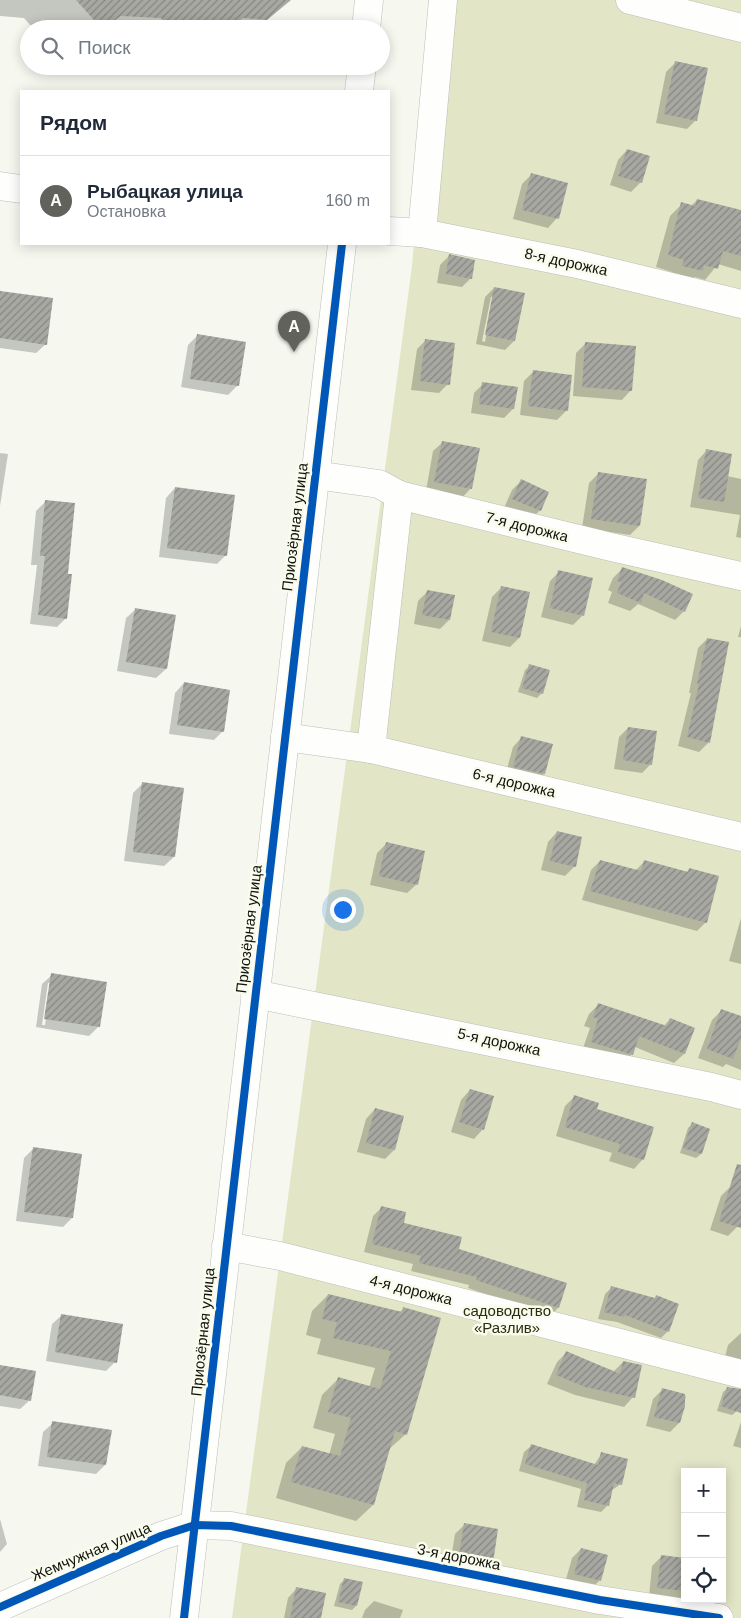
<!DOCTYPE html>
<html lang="ru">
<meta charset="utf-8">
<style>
body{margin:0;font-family:Arial,sans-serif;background:#f2f2f3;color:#1f2937}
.controls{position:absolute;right:15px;bottom:15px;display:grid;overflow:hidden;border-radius:0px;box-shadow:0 2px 12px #0003}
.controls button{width:45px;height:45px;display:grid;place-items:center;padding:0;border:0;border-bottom:1px solid #e0e1e3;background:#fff;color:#1f2937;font:25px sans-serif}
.you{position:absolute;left:342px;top:909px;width:18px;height:18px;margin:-12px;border:4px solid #fff;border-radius:50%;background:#1a73e8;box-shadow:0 0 0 8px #1a73e833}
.badge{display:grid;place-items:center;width:32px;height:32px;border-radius:50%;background:#61625c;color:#fff;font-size:16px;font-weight:700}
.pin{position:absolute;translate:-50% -41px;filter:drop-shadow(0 1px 2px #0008)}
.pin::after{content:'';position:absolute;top:26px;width:18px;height:15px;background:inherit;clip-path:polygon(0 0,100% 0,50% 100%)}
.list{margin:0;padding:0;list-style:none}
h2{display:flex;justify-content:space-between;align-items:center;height:65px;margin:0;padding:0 20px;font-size:21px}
h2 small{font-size:16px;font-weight:400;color:#747a83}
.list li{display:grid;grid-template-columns:32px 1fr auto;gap:15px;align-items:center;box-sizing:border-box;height:90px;padding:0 20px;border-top:1px solid #e0e1e3}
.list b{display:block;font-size:19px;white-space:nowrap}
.list p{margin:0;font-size:16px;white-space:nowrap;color:#747a83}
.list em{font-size:16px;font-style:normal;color:#747a83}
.icon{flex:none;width:28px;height:28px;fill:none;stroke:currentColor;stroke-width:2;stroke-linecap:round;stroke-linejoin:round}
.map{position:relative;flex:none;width:741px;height:1618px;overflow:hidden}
.search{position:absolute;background:#fff;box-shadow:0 2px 12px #0003;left:20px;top:20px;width:370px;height:55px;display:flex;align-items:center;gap:12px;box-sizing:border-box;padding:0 18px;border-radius:28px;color:#747a83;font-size:19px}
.panel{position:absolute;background:#fff;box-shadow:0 2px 12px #0003;left:20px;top:90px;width:370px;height:155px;border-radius:0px}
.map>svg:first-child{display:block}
.green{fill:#e2e5c6;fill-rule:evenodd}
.shadow{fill:#0003;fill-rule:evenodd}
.building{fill:url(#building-hatch)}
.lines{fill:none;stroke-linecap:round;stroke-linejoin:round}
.street-casing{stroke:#bcbdb7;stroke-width:29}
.secondary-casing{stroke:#bcbdb7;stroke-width:29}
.street{stroke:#fefefd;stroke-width:28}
.secondary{stroke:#fefefd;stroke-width:28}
.cycleway-casing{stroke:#f9fbec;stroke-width:11}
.cycleway{stroke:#0057b8;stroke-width:8}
.labels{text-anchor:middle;stroke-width:5;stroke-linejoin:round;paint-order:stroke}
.street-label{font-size:15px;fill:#11120d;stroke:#f9fbec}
.park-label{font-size:15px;fill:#2a2c10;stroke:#f9fbec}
</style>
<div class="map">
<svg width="741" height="1618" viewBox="0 0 741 1618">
<defs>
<pattern id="building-hatch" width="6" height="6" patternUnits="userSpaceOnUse" patternTransform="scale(1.25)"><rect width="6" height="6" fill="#a7a8a2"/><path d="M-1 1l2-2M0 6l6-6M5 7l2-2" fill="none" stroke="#878782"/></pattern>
</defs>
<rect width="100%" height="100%" fill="#f6f8f0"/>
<path class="green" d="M435 0H741V1618H232L412 266ZM685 1472H722V1599H685Z"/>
<g class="shadow">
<polygon points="0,0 277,0 276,11 258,29 69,29 30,25 24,18 0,16"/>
<polygon points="675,63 696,120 687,129 656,123 666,72"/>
<polygon points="627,150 649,157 640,183 631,192 610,185 618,160"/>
<polygon points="531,175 557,218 548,228 513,219 522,184"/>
<polygon points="697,200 741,220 741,271 718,264 705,280 695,277 690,282 671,278 672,272 656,267 670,216 682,204 691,206"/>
<polygon points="449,256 471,278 462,287 437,283 440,265"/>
<path d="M494 288 514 341 505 350 476 344 485 297ZM491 297H493L485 342 482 341Z"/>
<polygon points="0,292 46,344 36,353 0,348"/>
<polygon points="197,336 244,344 237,386 228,395 181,387 188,345"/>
<polygon points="426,340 448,384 439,393 411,390 417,349"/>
<polygon points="585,344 631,390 622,400 573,396 576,353"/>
<polygon points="534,371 567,410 557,420 520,415 524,381"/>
<polygon points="483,384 513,409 504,418 471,413 474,393"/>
<polygon points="443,442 471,488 462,498 426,491 433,451"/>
<polygon points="707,450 727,476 741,479 741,538 736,537 740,515 690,507 698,460"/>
<polygon points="0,453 8,454 0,506"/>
<polygon points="598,474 639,526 630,535 582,528 589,483"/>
<polygon points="521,481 540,510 531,520 504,508 512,490"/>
<polygon points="175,488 226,555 217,564 159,557 166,498"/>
<polygon points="45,502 66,618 57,627 30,624 37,565 31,565 36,511"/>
<polygon points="623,568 684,611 675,620 638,604 630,611 608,603 612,592 608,590 613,578"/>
<polygon points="559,572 582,616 573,625 541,617 550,581"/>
<polygon points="501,588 519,638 510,647 482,641 492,597"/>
<polygon points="427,592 449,620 440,629 414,624 418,601"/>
<polygon points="136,609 166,669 156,678 117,671 126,618"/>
<polygon points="741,626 741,637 738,637"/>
<polygon points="707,639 709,742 699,752 678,746 691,693 689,693 698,648"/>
<polygon points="530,666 548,671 541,694 537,698 518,692 525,670"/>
<polygon points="184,683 223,731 214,740 169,734 175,693"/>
<polygon points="628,728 651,764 642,773 614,769 619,737"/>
<polygon points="522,737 544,774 535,783 505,776 513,747"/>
<polygon points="142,784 174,857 164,866 124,861 133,793"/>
<polygon points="557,832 575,866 565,876 541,870 548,842"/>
<polygon points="386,844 417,884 407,893 370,885 377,853"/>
<polygon points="600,861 635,871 645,861 686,872 689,870 706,922 697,931 582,900 591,870"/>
<polygon points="741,918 741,964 729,961"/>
<path d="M52 975 99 1026 89 1036 36 1027 42 984ZM48 983H51L45 1025H42Z"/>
<polygon points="598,1005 664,1026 670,1019 694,1029 684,1054 674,1063 635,1047 632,1054 623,1064 582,1051 590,1028 584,1026 589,1014"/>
<polygon points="722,1010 741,1018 741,1070 726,1064 723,1067 698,1058 712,1020"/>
<polygon points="470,1090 483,1129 474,1139 451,1132 461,1100"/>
<polygon points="574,1097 596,1110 643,1159 634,1169 609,1161 612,1153 556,1136 565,1106"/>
<polygon points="375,1109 394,1150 385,1159 357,1152 366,1119"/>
<polygon points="692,1124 709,1130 701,1154 696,1158 680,1153 688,1128"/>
<polygon points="33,1149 72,1218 63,1227 16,1221 24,1158"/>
<polygon points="730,1187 741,1190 741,1215 737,1227 728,1236 710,1230 721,1196"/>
<polygon points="382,1207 402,1224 458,1250 566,1284 558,1308 550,1316 468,1288 469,1285 411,1271 413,1264 364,1252 373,1216"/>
<polygon points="612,1287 654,1299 656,1297 668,1331 661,1338 617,1322 598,1319 605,1294"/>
<polygon points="328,1295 400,1312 404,1308 406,1434 388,1450 373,1505 356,1521 276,1498 286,1463 302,1447 329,1455 335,1434 313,1428 322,1395 338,1379 369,1388 375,1368 317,1354 321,1339 306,1335 312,1311"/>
<polygon points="62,1315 115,1362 106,1371 46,1361 52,1324"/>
<polygon points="741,1333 741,1371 723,1365 728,1345"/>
<polygon points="566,1353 614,1371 623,1362 633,1397 624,1407 575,1395 547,1384 557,1362"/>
<polygon points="0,1367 30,1400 20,1409 0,1406"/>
<polygon points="728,1388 741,1390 737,1411 732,1415 717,1411 723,1392"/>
<polygon points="662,1390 686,1396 679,1423 670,1432 646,1426 653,1399"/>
<polygon points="741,1422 741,1448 733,1446"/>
<polygon points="53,1423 105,1465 96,1474 38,1466 43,1432"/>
<polygon points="531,1446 594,1465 602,1453 621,1484 612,1490 608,1505 601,1512 577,1507 581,1489 519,1471 524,1452"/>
<polygon points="0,1519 7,1544 0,1552"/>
<polygon points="464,1525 492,1562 483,1571 450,1565 455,1534"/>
<polygon points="581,1549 600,1580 590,1590 565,1583 572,1558"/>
<polygon points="662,1556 685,1559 685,1599 649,1597 652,1566"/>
<polygon points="345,1579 356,1606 352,1610 334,1606 340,1584"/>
<polygon points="297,1588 320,1618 284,1618 288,1598"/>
<polygon points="374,1601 403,1610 400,1618 362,1618 365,1610"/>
</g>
<g class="building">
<polygon points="76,0 291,0 267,20 243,18 235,24 196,21 188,28 167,26 161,18 121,16 114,21 94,20"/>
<polygon points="675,61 708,68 697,121 664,114"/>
<polygon points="627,149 650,156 642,183 618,176"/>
<polygon points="531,173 568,183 559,219 522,210"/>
<polygon points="697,199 741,210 741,256 723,251 718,269 704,265 703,271 682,266 684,260 668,255 681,202 695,206"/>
<polygon points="449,254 475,260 472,279 446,274"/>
<polygon points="494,287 525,293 515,341 485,335"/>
<polygon points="0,291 53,298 47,345 0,338"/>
<polygon points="197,334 246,342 239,386 190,379"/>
<polygon points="425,339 455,343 450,385 420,381"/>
<polygon points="585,342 636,346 632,391 582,387"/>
<polygon points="533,370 572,375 568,411 528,406"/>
<polygon points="482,382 518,387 514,409 479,404"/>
<polygon points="442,441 480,448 472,489 434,482"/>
<polygon points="706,449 732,454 724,502 698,498"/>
<polygon points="598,472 647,479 640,526 591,519"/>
<polygon points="521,479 549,492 541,511 512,499"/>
<polygon points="175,487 235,495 227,556 167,548"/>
<polygon points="45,500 75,503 68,574 72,574 67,619 38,615 45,556 40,556"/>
<polygon points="622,567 662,580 693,594 685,612 644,593 641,603 617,593 621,582 617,581"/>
<polygon points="558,570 593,578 584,616 550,608"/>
<polygon points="501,586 530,592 520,638 491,632"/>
<polygon points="427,590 455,595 450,620 422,615"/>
<polygon points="135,608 176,615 167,669 126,662"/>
<polygon points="707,638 729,642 710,743 687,737 699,684 697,684"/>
<polygon points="529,664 550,670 543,694 522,688"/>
<polygon points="184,682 230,690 224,732 177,725"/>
<polygon points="628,727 657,731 652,765 623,760"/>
<polygon points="521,736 553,744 545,774 513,767"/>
<polygon points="142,782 184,788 175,857 133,852"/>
<polygon points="557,831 582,837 576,867 550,861"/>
<polygon points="386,842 425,851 418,885 379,876"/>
<polygon points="600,860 641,871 644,860 688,872 689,868 719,876 707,923 590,891"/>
<polygon points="51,973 107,982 100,1027 44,1019"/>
<polygon points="598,1003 667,1026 670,1018 695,1028 685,1054 639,1036 633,1055 591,1042 598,1019 593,1017"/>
<polygon points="721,1009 741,1016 741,1038 733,1059 707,1049"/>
<polygon points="470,1089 494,1096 484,1130 459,1122"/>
<polygon points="574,1095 599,1103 597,1109 654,1127 644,1160 618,1152 620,1144 565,1127"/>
<polygon points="375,1108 404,1116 395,1150 366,1143"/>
<polygon points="692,1122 710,1129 702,1154 683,1148"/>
<polygon points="33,1147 82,1154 73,1218 24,1212"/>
<polygon points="737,1164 741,1165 741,1228 719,1221"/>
<polygon points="381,1206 406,1212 404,1223 462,1237 459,1249 567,1283 559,1308 476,1280 477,1277 419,1263 421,1256 372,1244"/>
<polygon points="611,1286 655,1298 656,1295 679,1304 669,1332 625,1315 624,1317 604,1312"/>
<polygon points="328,1294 402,1312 403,1307 441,1318 407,1435 395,1431 374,1505 291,1482 302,1446 340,1456 351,1418 328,1412 338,1377 380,1389 391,1351 333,1338 337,1322 322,1319"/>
<polygon points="61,1314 123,1324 117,1363 55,1352"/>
<polygon points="566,1351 620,1374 623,1361 642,1365 635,1398 585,1387 556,1375"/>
<polygon points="0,1365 36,1371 31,1401 0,1395"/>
<polygon points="727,1387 741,1389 741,1413 721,1406"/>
<polygon points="662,1388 685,1394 685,1406 680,1423 654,1417"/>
<polygon points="52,1421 112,1430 106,1465 47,1457"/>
<polygon points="531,1444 598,1465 601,1452 628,1459 622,1485 614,1483 609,1506 584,1500 587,1483 525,1464"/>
<polygon points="464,1523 498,1529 493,1563 459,1556"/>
<polygon points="581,1548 608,1555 601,1581 574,1574"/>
<polygon points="661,1555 685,1558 685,1591 657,1588"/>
<polygon points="344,1578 363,1582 357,1606 338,1602"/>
<polygon points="296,1587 326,1593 321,1618 290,1618"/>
</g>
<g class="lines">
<g class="street-casing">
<g id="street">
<polyline points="630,0 741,28"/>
<polyline points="366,29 369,0"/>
<polyline points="359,91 362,66"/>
<polyline points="0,186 21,189"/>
<polyline points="389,231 422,233 577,264 741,304"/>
<polyline points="422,233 443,0"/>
<polyline points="315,475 379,484 399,495 611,547 741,576"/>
<polyline points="285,737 371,749 741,837"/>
<polyline points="371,749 399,495"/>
<polyline points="255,994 711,1087 741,1095"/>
<polyline points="226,1246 280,1256 741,1374"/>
<polyline points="0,1607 161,1536 195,1525 231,1526 600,1600 719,1618"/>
</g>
</g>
<g class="secondary-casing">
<polyline id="secondary" points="184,1618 342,244"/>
</g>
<use href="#street" class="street"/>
<use href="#secondary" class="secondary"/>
<g class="cycleway-casing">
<g id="cycleway">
<polyline points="0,1607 161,1536 195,1525 231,1526 600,1600 719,1618"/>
<polyline points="184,1618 342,244"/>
</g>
</g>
<use href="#cycleway" class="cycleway"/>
</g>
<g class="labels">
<g class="street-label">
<text transform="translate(566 262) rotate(12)" y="5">8-я дорожка</text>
<text transform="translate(295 527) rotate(-83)" y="5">Приозёрная улица</text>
<text transform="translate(527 527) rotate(14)" y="5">7-я дорожка</text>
<text transform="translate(514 783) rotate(13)" y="5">6-я дорожка</text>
<text transform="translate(249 929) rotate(-83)" y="5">Приозёрная улица</text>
<text transform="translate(499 1042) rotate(12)" y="5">5-я дорожка</text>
<text transform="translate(411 1290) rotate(14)" y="5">4-я дорожка</text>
<text transform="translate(203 1332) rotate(-84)" y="5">Приозёрная улица</text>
<text transform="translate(91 1552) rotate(-23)" y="5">Жемчужная улица</text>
<text transform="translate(459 1557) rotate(11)" y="5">3-я дорожка</text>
</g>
<g class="park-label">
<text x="507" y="1316">садоводство<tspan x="507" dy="17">«Разлив»</tspan></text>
</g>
</g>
</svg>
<div class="controls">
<button>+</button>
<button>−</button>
<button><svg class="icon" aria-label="locate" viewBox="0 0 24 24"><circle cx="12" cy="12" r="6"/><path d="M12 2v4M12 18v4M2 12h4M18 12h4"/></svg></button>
</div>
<div class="you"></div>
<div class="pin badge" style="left:294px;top:352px">A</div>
<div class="search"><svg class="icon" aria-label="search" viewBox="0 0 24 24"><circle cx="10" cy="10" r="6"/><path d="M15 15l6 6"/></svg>Поиск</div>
<section class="panel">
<h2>Рядом<small></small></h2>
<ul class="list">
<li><span class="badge">A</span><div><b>Рыбацкая улица</b><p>Остановка</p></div><em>160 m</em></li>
</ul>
</section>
</div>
